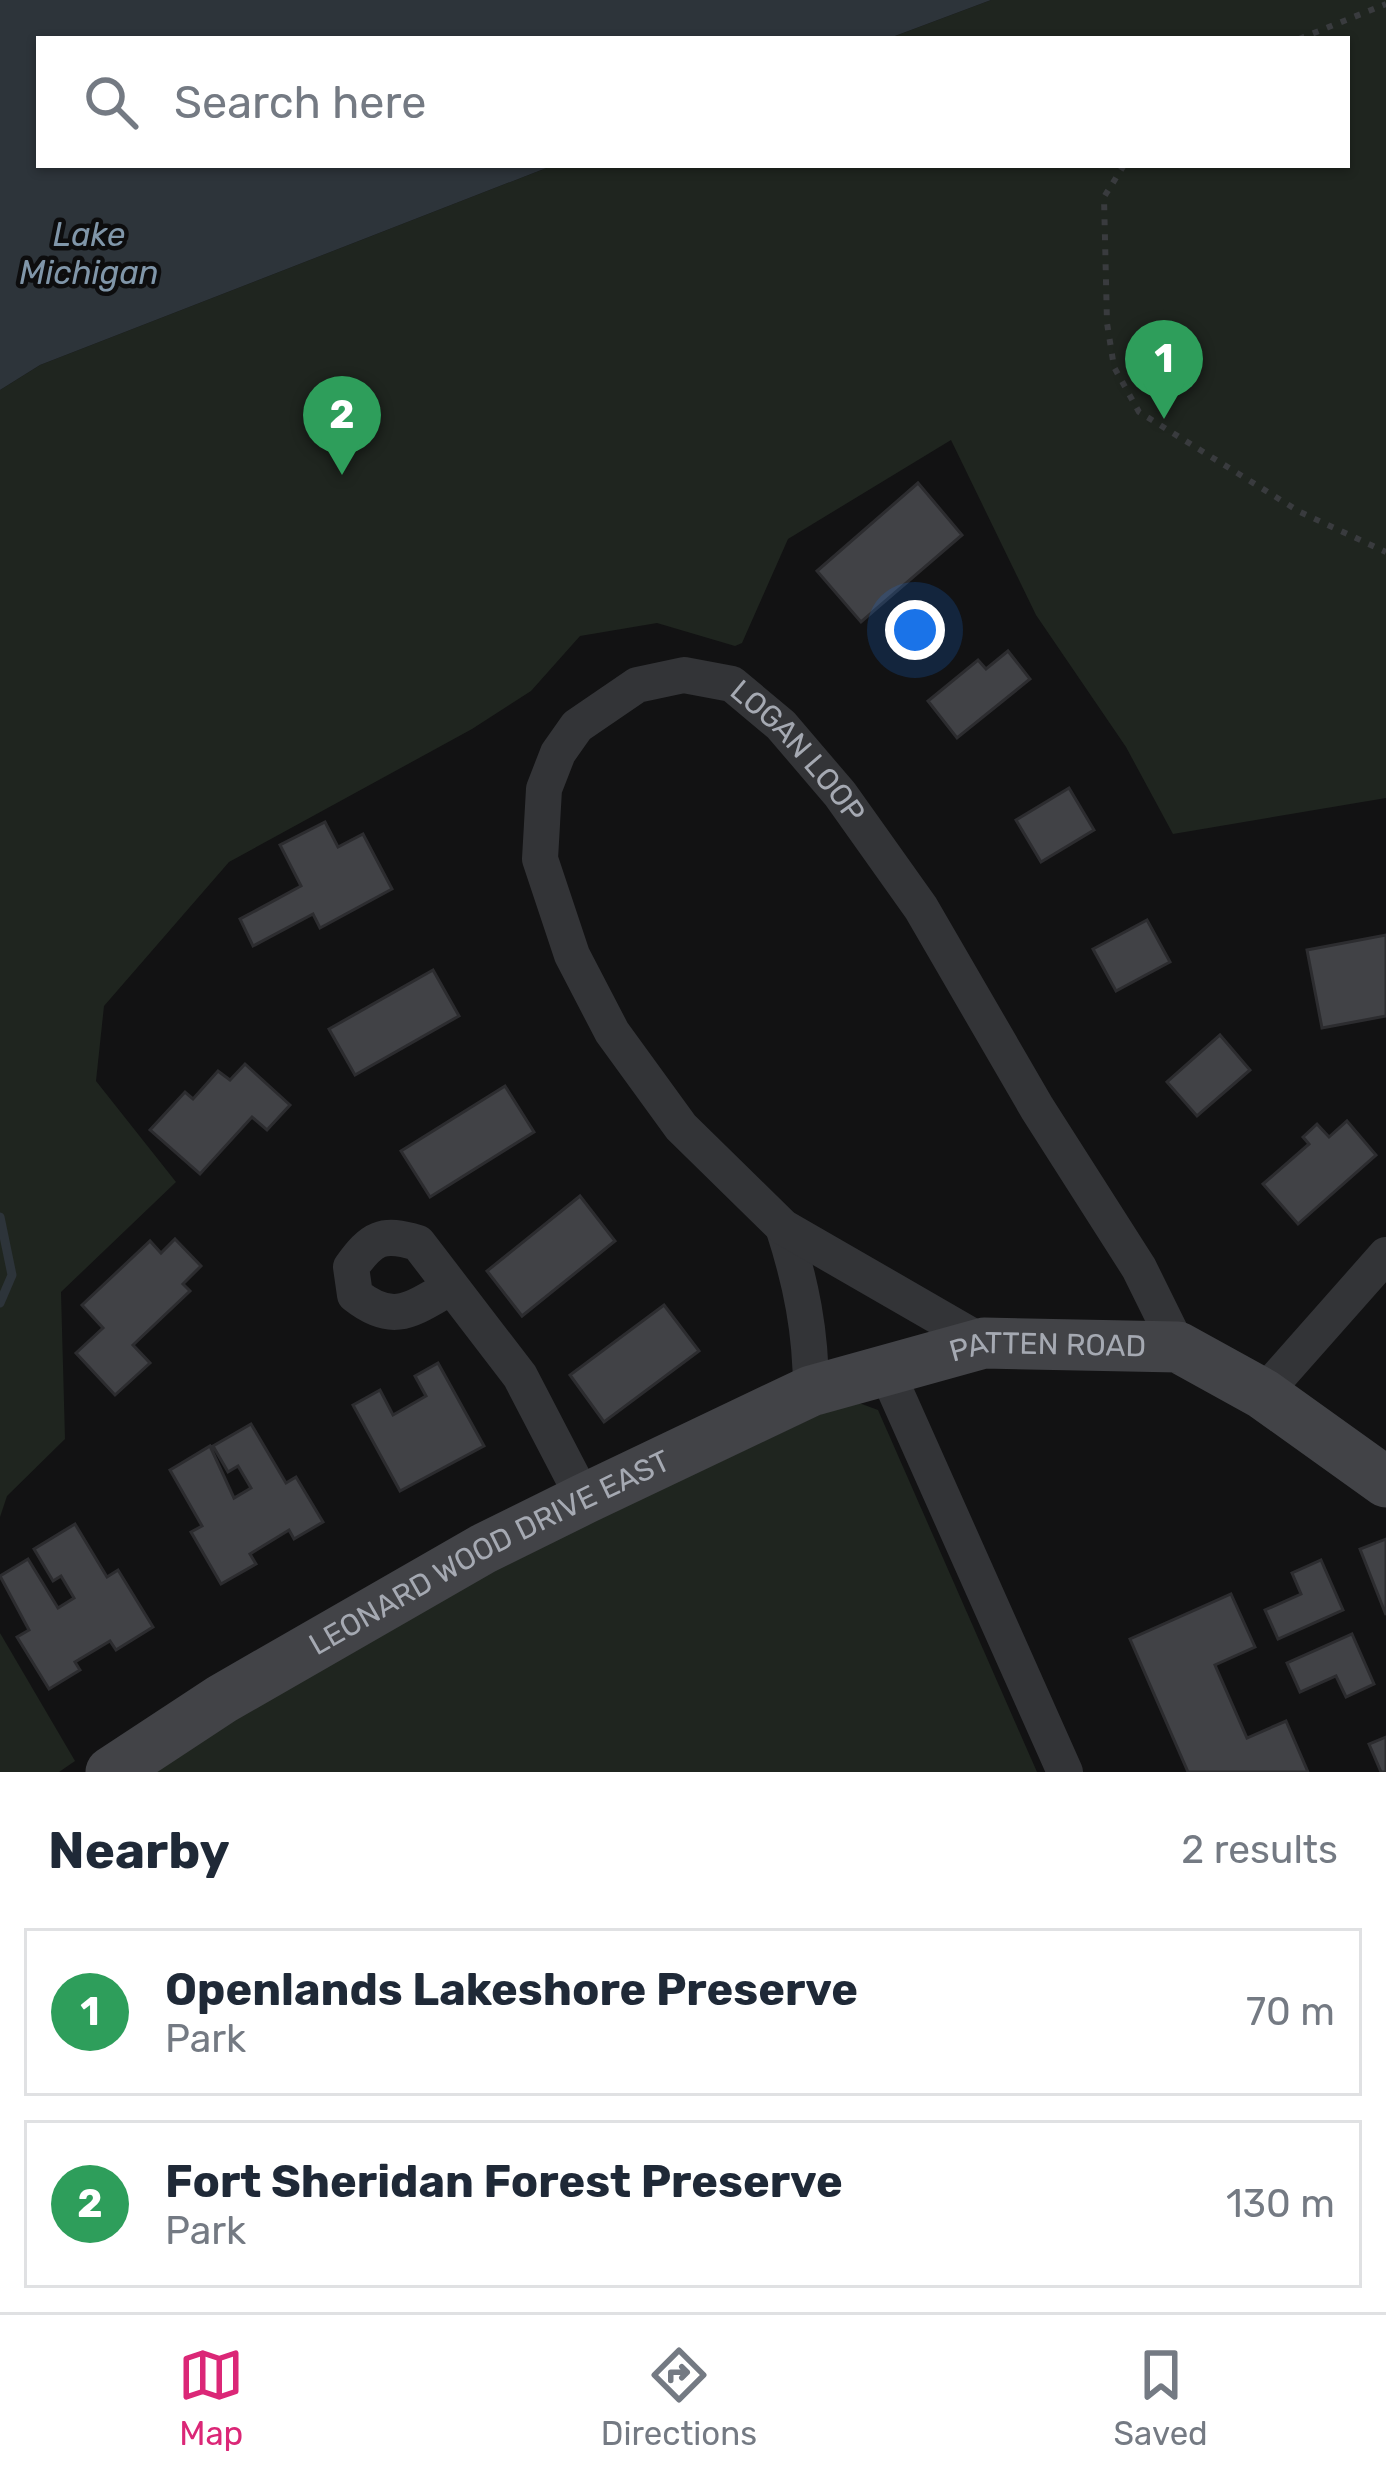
<!DOCTYPE html>
<style>
body{margin:0;font-family:Rubik,sans-serif;background:#f6f6f7;color:#1f2937}
.you{position:absolute;left:915px;top:630px;width:42px;height:42px;margin:-30px;border:9px solid #fff;border-radius:50%;background:#1a73e8;box-shadow:0 0 0 18px #1a73e833}
.badge{display:grid;place-items:center;width:78px;height:78px;border-radius:50%;background:#db2777;color:#fff;font-size:39px;font-weight:700}
.pin{position:absolute;translate:-50% -99px;filter:drop-shadow(0 3px 6px #0008)}
.pin::after{content:'';position:absolute;top:63px;width:42px;height:36px;background:inherit;clip-path:polygon(0 0,100% 0,50% 100%)}
.list{margin:0;padding:0;list-style:none}
h2{display:flex;justify-content:space-between;align-items:center;height:156px;margin:0;padding:0 48px;font-size:51px}
h2 small{font-size:39px;font-weight:400;color:#747a83}
.list li{display:grid;grid-template-columns:78px 1fr auto;gap:36px;align-items:center;box-sizing:border-box;height:168px;margin:0 24px 24px;padding:0 24px;border:3px solid #e0e1e3;border-radius:0px}
.list b{display:block;font-size:45px;white-space:nowrap}
.list p{margin:0;font-size:39px;white-space:nowrap;color:#747a83}
.list em{font-size:39px;font-style:normal;color:#747a83}
.icon{flex:none;width:66px;height:66px;fill:none;stroke:currentColor;stroke-width:2;stroke-linecap:round;stroke-linejoin:round}
.map{position:relative;flex:none;width:1386px;height:1772px;overflow:hidden}
.search{position:absolute;background:#fff;box-shadow:0 3px 9px #0004;left:36px;right:36px;top:36px;height:132px;display:flex;align-items:center;gap:30px;box-sizing:border-box;padding:0 42px;border-radius:0px;color:#747a83;font-size:45px}
.sheet{height:540px;background:#fff}
nav{display:flex;justify-content:space-around;align-items:center;box-sizing:border-box;height:168px;border-top:3px solid #e0e1e3;background:#fff;font-size:33px;color:#747a83}
nav a{display:grid;justify-items:center;gap:6px}
nav .on{color:#db2777}
.map>svg:first-child{display:block}
.green{fill:#1f251f}
.water{fill:#2d343a}
.lines{fill:none;stroke-linecap:round;stroke-linejoin:round}
.stream{stroke:#2d343a;stroke-width:9}
.building{fill:#414246;stroke:#2c2c2f;stroke-width:3}
.path{stroke:#393b3e;stroke-width:6;stroke-dasharray:6 9;stroke-linecap:butt}
.street{stroke:#333437;stroke-width:36}
.secondary{stroke:#424347;stroke-width:51}
.labels{text-anchor:middle;stroke-width:9;stroke-linejoin:round;paint-order:stroke}
.street-label{font-size:30px;fill:#a5a9b2;stroke:#0d0d0e}
.water-label{font-size:33px;font-style:italic;fill:#8096a9;stroke:#0d0d0e}
</style>
<div class="map">
<svg width="1386" height="1772" viewBox="0 0 1386 1772">
<rect width="100%" height="100%" fill="#121213"/>
<g class="green">
<polygon points="991,0 1386,0 1386,798 1173,834 1126,747 1036,615 951,440 788,539 742,643 735,646 657,623 580,636 531,691 472,729 229,862 104,1006 96,1081 176,1182 61,1292 65,1439 7,1496 0,1517 0,390 40,365 554,165 1347,165 1347,39 887,39"/>
<polygon points="851,1400 878,1410 1037,1772 139,1772 494,1568"/>
<polygon points="0,1633 75,1761 59,1772 0,1772"/>
</g>
<polygon class="water" points="0,0 991,0 887,39 39,39 39,165 554,165 40,365 0,390"/>
<g class="lines">
<polyline class="stream" points="0,1217 12,1275 0,1303"/>
</g>
<g class="building">
<polygon points="918,483 962,535 861,622 817,571"/>
<polygon points="1008,651 1030,679 957,738 928,701 978,660 986,669"/>
<polygon points="1069,788 1094,830 1041,862 1016,820"/>
<polygon points="325,822 338,847 363,834 392,889 320,928 313,914 253,946 240,919 301,886 280,845"/>
<polygon points="1147,920 1170,962 1116,991 1093,949"/>
<polygon points="1386,935 1386,1016 1322,1028 1307,950"/>
<polygon points="433,970 459,1016 355,1075 329,1029"/>
<polygon points="1220,1035 1250,1070 1197,1116 1167,1082"/>
<polygon points="245,1064 290,1105 267,1130 252,1117 200,1174 150,1130 185,1092 193,1099 218,1071 230,1080"/>
<polygon points="505,1086 534,1132 430,1197 401,1151"/>
<polygon points="1347,1121 1376,1155 1298,1224 1263,1184 1309,1144 1303,1137 1317,1124 1329,1137"/>
<polygon points="580,1196 615,1241 522,1316 487,1271"/>
<polygon points="175,1239 201,1266 183,1284 190,1291 133,1345 150,1363 115,1395 76,1353 103,1328 82,1305 150,1241 161,1253"/>
<polygon points="664,1305 699,1351 604,1422 570,1375"/>
<polygon points="438,1363 484,1446 400,1491 353,1405 380,1390 393,1415 426,1396 415,1376"/>
<polygon points="251,1424 286,1483 296,1477 323,1522 294,1539 289,1530 250,1554 256,1564 221,1584 191,1532 202,1526 170,1470 210,1446 234,1498 251,1488 238,1466 228,1472 213,1446"/>
<polygon points="75,1524 107,1577 118,1570 153,1627 116,1650 110,1641 75,1662 80,1670 49,1689 17,1637 29,1630 0,1576 28,1559 58,1608 74,1598 61,1576 53,1581 34,1549"/>
<polygon points="1386,1539 1386,1615 1360,1549"/>
<polygon points="1321,1560 1343,1610 1278,1639 1265,1610 1301,1594 1292,1573"/>
<polygon points="1231,1594 1255,1647 1215,1665 1247,1738 1286,1721 1308,1772 1188,1772 1130,1639"/>
<polygon points="1352,1634 1374,1684 1346,1697 1336,1676 1300,1692 1287,1663"/>
<polygon points="1386,1737 1386,1772 1381,1772 1369,1744"/>
</g>
<g class="lines">
<g class="path">
<polyline points="1299,39 1386,4"/>
<polyline points="1124,165 1104,197 1107,323 1114,367 1139,412 1300,512 1386,552"/>
</g>
<g class="street">
<path d="M783 1227C801 1282 811 1332 811 1391"/>
<path d="M451 1287C412 1309 394 1326 355 1295L351 1267C372 1238 382 1232 418 1243L520 1376 584 1499"/>
<path id="s1" d="M984 1343 783 1227 681 1127 612 1032 572 955 540 859 544 789 558 753 577 726 637 685 684 675 732 684 781 725 840 794 921 908 1037 1108 1139 1268 1178 1347"/>
<polyline points="885,1368 1065,1772"/>
<polyline points="1263,1394 1386,1255"/>
</g>
<path class="secondary" id="s2" d="M111 1772 222 1699 483 1549 584 1499 811 1391 984 1343 1178 1347 1263 1394 1386 1482"/>
</g>
<g class="labels">
<g class="street-label">
<text dy="10" stroke="none"><textPath href="#s1" startOffset="1086">LOGAN LOOP</textPath></text>
<text dy="10" stroke="none"><textPath href="#s2" startOffset="1041">PATTEN ROAD</textPath></text>
<text dy="10" stroke="none"><textPath href="#s2" startOffset="438">LEONARD WOOD DRIVE EAST</textPath></text>
</g>
<g class="water-label">
<text x="89" y="246">Lake<tspan x="89" dy="38">Michigan</tspan></text>
</g>
</g>
</svg>
<div class="you"></div>
<div class="pin badge" style="left:1164px;top:419px;background:#2e9e5b">1</div>
<div class="pin badge" style="left:342px;top:475px;background:#2e9e5b">2</div>
<div class="search"><svg class="icon" aria-label="search" viewBox="0 0 24 24"><circle cx="10" cy="10" r="6"/><path d="M15 15l6 6"/></svg>Search here</div>
</div>
<section class="sheet">
<h2>Nearby<small>2 results</small></h2>
<ul class="list">
<li><span class="badge" style="background:#2e9e5b">1</span><div><b>Openlands Lakeshore Preserve</b><p>Park</p></div><em>70 m</em></li>
<li><span class="badge" style="background:#2e9e5b">2</span><div><b>Fort Sheridan Forest Preserve</b><p>Park</p></div><em>130 m</em></li>
</ul>
</section>
<nav>
<a class="on"><svg class="icon" aria-label="map" viewBox="0 0 24 24"><path d="M3 6l6-2 6 2 6-2v14l-6 2-6-2-6 2zM9 4v14M15 6v14"/></svg>Map</a>
<a><svg class="icon" aria-label="directions" viewBox="0 0 24 24"><path d="M12 3l9 9-9 9-9-9zM9 14v-3h6M13 9l2 2-2 2"/></svg>Directions</a>
<a><svg class="icon" aria-label="saved" viewBox="0 0 24 24"><path d="M7 4h10v16l-5-4-5 4z"/></svg>Saved</a>
</nav>
